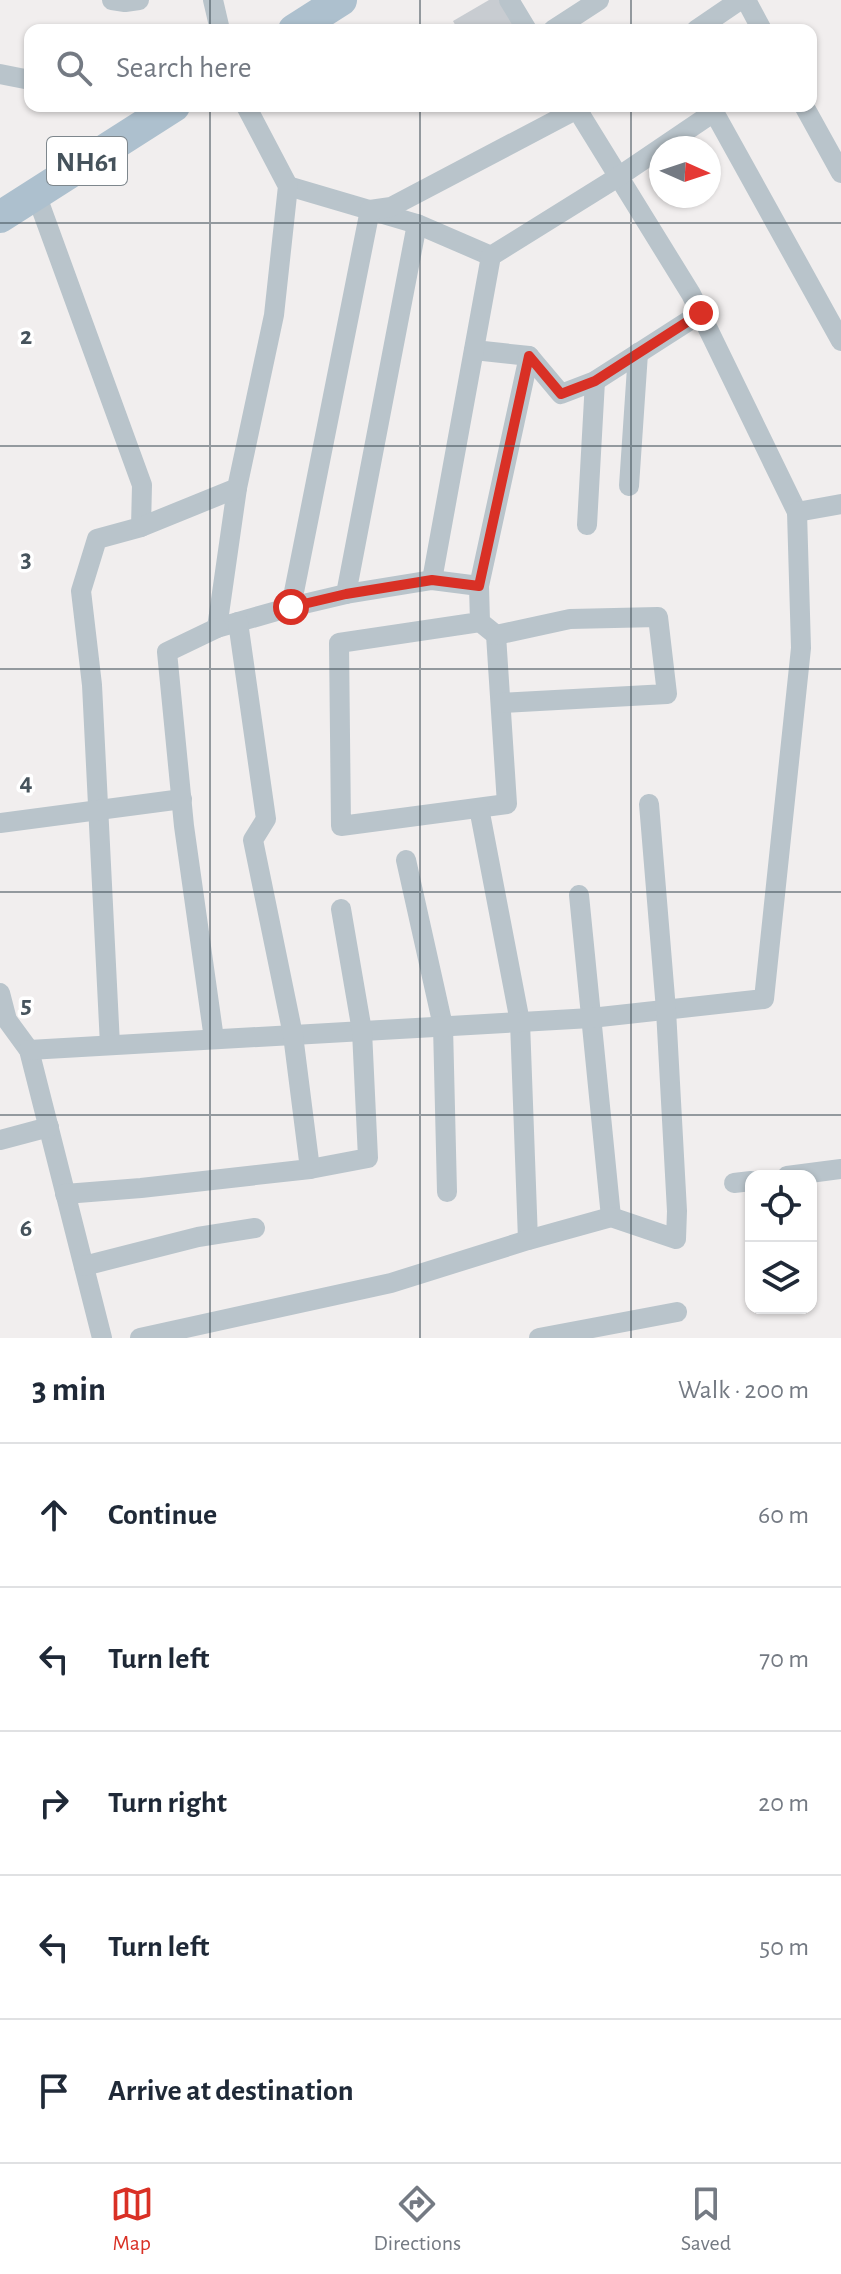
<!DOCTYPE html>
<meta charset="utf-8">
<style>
body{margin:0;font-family:"Alegreya Sans",sans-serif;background:#f2f2f3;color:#1f2937}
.controls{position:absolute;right:24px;bottom:24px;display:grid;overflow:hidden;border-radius:16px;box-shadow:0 2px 6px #0004}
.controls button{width:72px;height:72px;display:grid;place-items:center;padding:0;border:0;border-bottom:2px solid #e0e1e3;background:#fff;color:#1f2937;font:40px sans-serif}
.compass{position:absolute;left:649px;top:136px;width:72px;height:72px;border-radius:50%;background:#fff;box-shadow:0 2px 6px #0004;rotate:93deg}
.stop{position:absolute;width:24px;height:24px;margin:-18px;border:6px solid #d93025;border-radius:50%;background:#fff}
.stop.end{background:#d93025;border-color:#fff;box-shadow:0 2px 8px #0008}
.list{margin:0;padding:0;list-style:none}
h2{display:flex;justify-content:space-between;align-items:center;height:104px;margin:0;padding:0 32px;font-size:34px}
h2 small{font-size:26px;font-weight:400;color:#747a83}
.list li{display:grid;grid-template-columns:52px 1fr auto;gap:24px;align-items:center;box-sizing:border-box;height:144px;padding:0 32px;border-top:2px solid #e0e1e3}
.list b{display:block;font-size:30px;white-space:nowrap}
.list em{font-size:26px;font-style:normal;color:#747a83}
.icon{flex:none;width:44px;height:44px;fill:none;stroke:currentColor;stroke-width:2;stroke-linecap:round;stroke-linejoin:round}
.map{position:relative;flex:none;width:841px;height:1338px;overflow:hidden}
.search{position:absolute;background:#fff;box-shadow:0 2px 6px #0004;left:24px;right:24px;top:24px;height:88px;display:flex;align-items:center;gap:20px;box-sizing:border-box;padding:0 28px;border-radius:16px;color:#747a83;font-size:30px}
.sheet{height:824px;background:#fff}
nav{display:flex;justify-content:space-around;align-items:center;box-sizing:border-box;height:112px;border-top:2px solid #e0e1e3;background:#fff;font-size:22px;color:#747a83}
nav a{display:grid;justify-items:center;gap:4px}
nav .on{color:#d93025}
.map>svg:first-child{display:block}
.building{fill:#c8ccd1}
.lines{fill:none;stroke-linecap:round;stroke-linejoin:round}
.minor{stroke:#b9c4cb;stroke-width:20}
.primary{stroke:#adc0ce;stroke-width:32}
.route{stroke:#d93025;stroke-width:10}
.grid{fill:none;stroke:#46535c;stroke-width:2;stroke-opacity:0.55}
.labels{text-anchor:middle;stroke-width:7;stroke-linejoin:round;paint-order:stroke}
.shield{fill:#fff;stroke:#7e878d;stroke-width:2}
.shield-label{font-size:28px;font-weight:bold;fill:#46535c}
.grid-label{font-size:26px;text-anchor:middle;font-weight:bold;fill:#46535c;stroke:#fff;stroke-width:7;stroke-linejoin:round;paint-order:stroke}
</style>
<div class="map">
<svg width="841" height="1338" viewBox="0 0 841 1338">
<rect width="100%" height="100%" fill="#f1eeee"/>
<polygon class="building" points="489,0 502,0 519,30 458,30 453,21"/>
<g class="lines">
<g class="minor">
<polyline points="112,0 125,2 139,0"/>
<polyline points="213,0 220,30"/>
<polyline points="509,0 527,30"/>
<polyline points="746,0 762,30"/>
<polyline points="553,30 599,0"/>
<polyline points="696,30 740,0"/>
<polyline points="0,74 30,80"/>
<polyline points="575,106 691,294 797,512"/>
<polyline points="804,106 841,173"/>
<polyline points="288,186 417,224 491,256"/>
<polyline points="36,194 142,485 141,527 97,539 81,591 92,685 110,1045"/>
<polyline points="417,224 346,594 291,607 370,210 391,207 583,106"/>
<polyline points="474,350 529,356 561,394 595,381 701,313"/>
<polyline points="629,486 638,353"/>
<polyline points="237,488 217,628 291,607"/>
<polyline points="587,525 595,381"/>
<polyline points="141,527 237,488 274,315 288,186 246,106"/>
<polyline points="432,580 491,256 618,177 714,112 841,341"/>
<polyline points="479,586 529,356"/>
<polyline points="346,594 432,580 479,586 480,622 339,643 341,826 507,804 496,635 480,622"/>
<polyline points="496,635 570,619 658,617 667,694 501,703"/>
<polyline points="479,808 520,1022 528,1240"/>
<polyline points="0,823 182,799"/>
<polyline points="406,860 443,1026 447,1192"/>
<polyline points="579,895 611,1217"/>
<polyline points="0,993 7,1020 29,1050 102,1338"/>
<polyline points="214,1039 184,826 167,652 217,628"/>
<polyline points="29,1050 591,1018 764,999 801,648 797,512 841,504"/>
<polyline points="0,1140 49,1127"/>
<polyline points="310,1169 368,1158 362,1031 341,909"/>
<polyline points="787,1176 841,1169"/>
<polyline points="734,1183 751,1181"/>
<polyline points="65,1194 141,1188 310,1169 293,1035 253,840 266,819 238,622"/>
<polyline points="84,1266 198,1237 255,1228"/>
<polyline points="140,1338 391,1283 528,1240 611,1217 676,1239 677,1211 666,1010 649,804"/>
<polyline points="539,1338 677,1312"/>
</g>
<g class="primary">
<polyline points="294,30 341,0"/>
<polyline points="0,217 174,106"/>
</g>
</g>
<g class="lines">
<polyline class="route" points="291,607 346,594 432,580 479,586 529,356 561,394 595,381 701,313"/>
</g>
<path class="grid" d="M210 0V30M420 0V30M631 0V30M210 106V1338M420 106V1338M631 106V1338M0 223H841M0 446H841M0 669H841M0 892H841M0 1115H841"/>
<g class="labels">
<rect class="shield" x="47" y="137" width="80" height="48" rx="6"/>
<g class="shield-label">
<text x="87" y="171">NH61</text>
</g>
</g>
<g class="grid-label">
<text x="26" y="344">2</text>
<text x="26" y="567">3</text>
<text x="26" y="790">4</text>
<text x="26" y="1013">5</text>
<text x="26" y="1236">6</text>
</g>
</svg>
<div class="controls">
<button><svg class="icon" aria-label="locate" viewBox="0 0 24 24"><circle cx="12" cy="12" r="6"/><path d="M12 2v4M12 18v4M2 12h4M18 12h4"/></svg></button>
<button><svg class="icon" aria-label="layers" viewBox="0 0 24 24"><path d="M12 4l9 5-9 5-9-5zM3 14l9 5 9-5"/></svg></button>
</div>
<svg class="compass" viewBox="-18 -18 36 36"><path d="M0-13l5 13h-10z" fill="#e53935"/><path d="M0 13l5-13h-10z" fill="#747a83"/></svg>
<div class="stop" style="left:291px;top:607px"></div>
<div class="stop end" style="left:701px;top:313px"></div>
<div class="search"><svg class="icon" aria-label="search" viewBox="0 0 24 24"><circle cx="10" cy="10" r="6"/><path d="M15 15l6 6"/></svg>Search here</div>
</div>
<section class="sheet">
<h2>3 min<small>Walk · 200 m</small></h2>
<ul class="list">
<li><svg class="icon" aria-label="ahead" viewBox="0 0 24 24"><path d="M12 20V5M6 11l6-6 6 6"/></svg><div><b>Continue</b></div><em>60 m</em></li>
<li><svg class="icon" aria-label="left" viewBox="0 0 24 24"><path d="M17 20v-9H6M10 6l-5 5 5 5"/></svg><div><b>Turn left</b></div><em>70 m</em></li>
<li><svg class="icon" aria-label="right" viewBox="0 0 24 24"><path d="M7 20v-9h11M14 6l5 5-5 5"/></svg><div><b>Turn right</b></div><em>20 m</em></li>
<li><svg class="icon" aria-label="left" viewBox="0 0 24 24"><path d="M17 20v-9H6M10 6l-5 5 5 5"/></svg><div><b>Turn left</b></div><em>50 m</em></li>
<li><svg class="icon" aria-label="arrive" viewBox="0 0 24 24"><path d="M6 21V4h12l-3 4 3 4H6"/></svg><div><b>Arrive at destination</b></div></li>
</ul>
</section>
<nav>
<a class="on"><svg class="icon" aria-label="map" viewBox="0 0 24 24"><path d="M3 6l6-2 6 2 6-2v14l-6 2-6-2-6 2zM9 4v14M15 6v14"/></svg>Map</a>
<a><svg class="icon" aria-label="directions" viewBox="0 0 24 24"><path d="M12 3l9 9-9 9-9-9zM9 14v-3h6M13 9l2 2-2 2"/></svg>Directions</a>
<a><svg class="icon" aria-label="saved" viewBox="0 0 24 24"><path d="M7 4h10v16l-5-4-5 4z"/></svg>Saved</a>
</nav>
